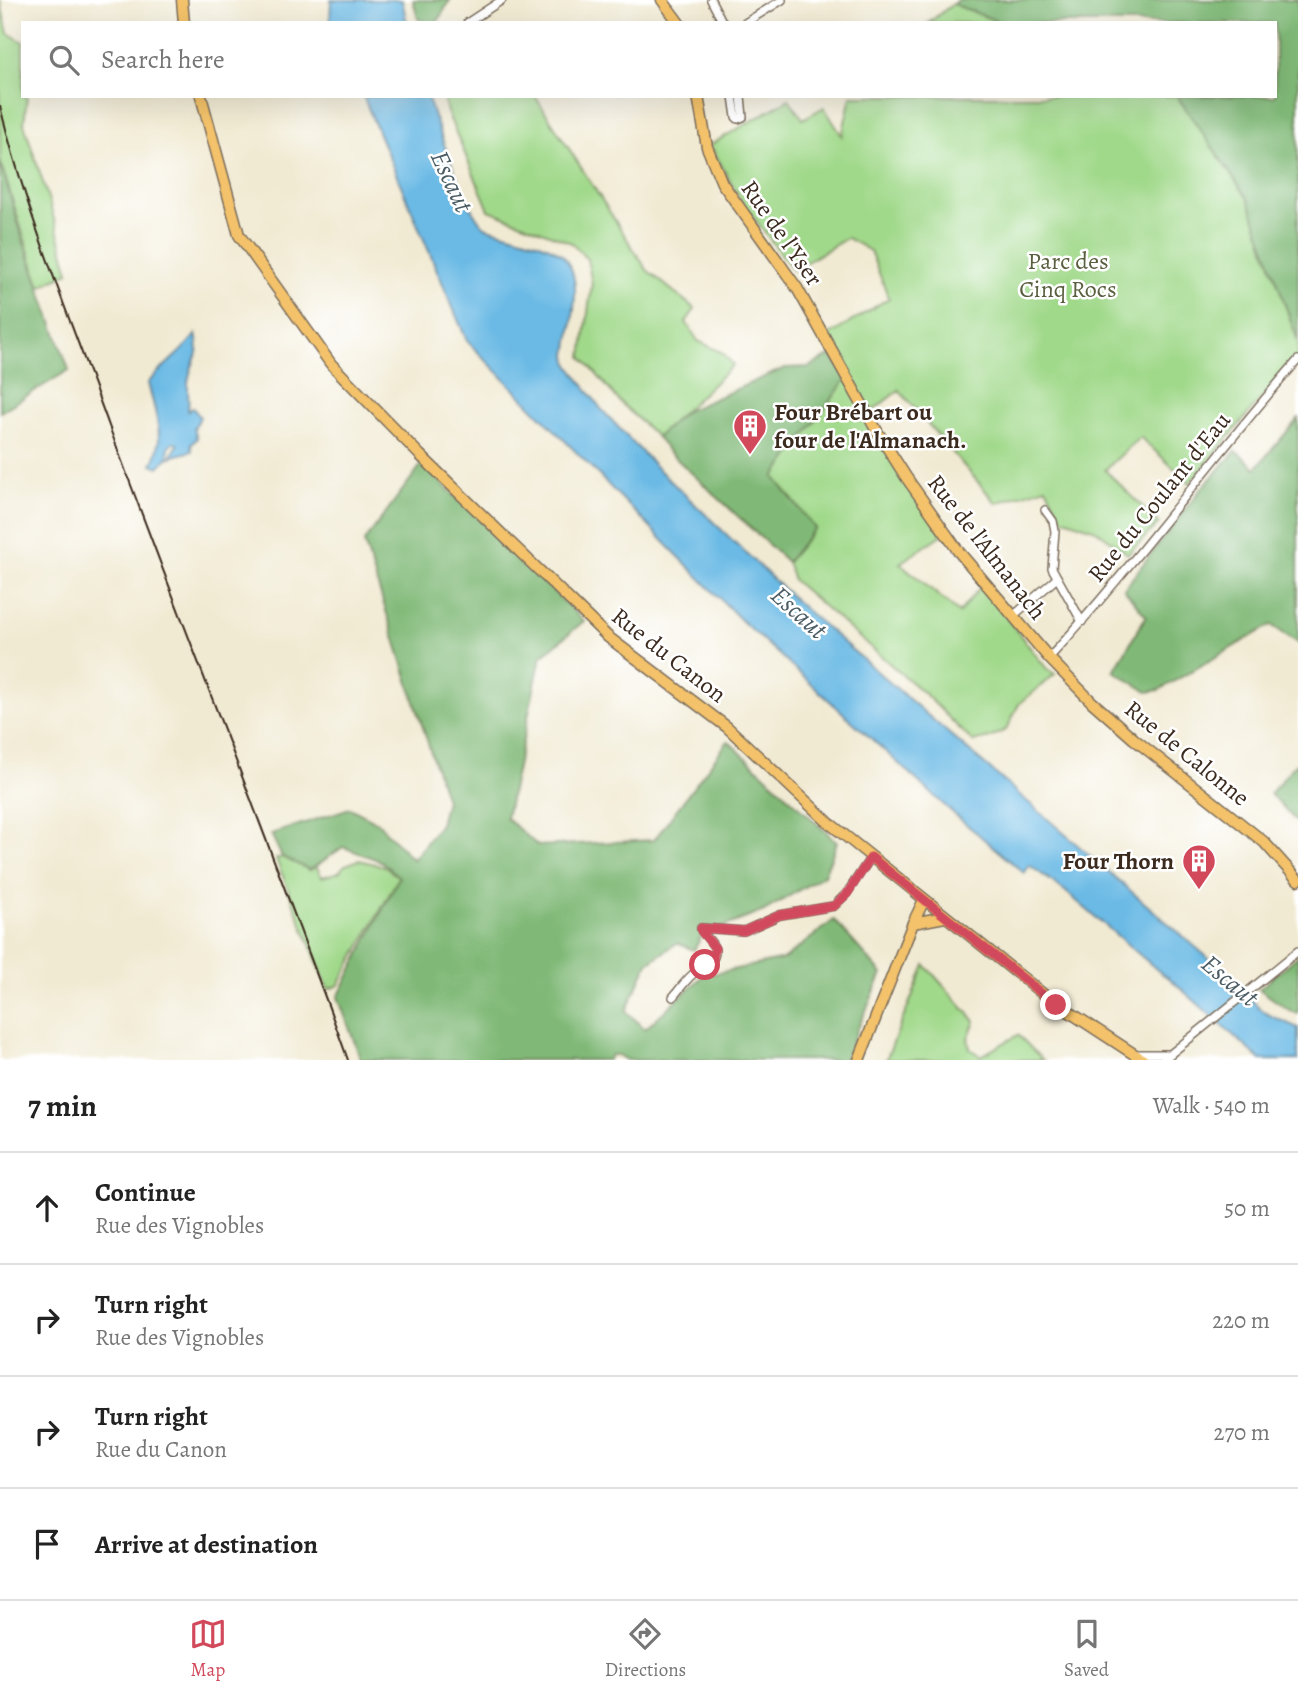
<!DOCTYPE html>
<meta charset="utf-8">
<style>
body{margin:0;font-family:Alegreya,serif;background:#f2f2f2;color:#222}
.stop{position:absolute;width:21px;height:21px;margin:-16px;border:5px solid #d1495b;border-radius:50%;background:#fff}
.stop.end{background:#d1495b;border-color:#fff;box-shadow:0 2px 7px #0008}
.list{margin:0;padding:0;list-style:none}
h2{display:flex;justify-content:space-between;align-items:center;height:91px;margin:0;padding:0 28px;font-size:30px}
h2 small{font-size:23px;font-weight:400;color:#767676}
.list li{display:grid;grid-template-columns:46px 1fr auto;gap:21px;align-items:center;box-sizing:border-box;height:112px;padding:0 28px;border-top:2px solid #e0e0e0}
.list b{display:block;font-size:26px;white-space:nowrap}
.list p{margin:0;font-size:23px;white-space:nowrap;color:#767676}
.list em{font-size:23px;font-style:normal;color:#767676}
.icon{flex:none;width:38px;height:38px;fill:none;stroke:currentColor;stroke-width:2;stroke-linecap:round;stroke-linejoin:round}
.map{position:relative;flex:none;width:1298px;height:1060px;overflow:hidden}
.search{position:absolute;background:#fff;box-shadow:0 7px 28px #0002;left:21px;right:21px;top:21px;height:77px;display:flex;align-items:center;gap:18px;box-sizing:border-box;padding:0 24px;border-radius:0px;color:#767676;font-size:26px}
.sheet{height:539px;background:#fff}
nav{display:flex;justify-content:space-around;align-items:center;box-sizing:border-box;height:98px;border-top:2px solid #e0e0e0;background:#fff;font-size:19px;color:#767676}
nav a{display:grid;justify-items:center;gap:4px}
nav .on{color:#d1495b}
.map>svg:first-child{display:block}
.green{fill:#a1d98b;stroke:#6e8254;stroke-width:2}
.forest{fill:#80b977;stroke:#5e724a;stroke-width:2}
.water{fill:#6abae5;stroke:#527282;stroke-width:2}
.lines{fill:none;stroke-linecap:round;stroke-linejoin:round}
.minor-casing{stroke:#7b6d5d;stroke-width:10}
.major-casing{stroke:#7b6d5d;stroke-width:13}
.minor{stroke:#fff;stroke-width:7}
.major{stroke:#f3c26a;stroke-width:10}
.rail{stroke:#3b2a1e;stroke-width:2}
.route{stroke:#d1495b;stroke-width:9}
.labels{text-anchor:middle;stroke-width:5;stroke-linejoin:round;paint-order:stroke}
.street-label{font-size:24px;fill:#3b2a1e;stroke:#fff}
.park-label{font-size:24px;fill:#5a5f3f;stroke:#fff}
.poi-label{font-size:24px;font-weight:bold;fill:#3b2a1e;stroke:#fff;text-anchor:start}
.water-label{font-size:26px;font-style:italic;fill:#4b5c64;stroke:#fff}
</style>
<div class="map">
<svg width="1298" height="1060" viewBox="0 0 1298 1060">
<rect width="100%" height="100%" fill="#fff"/>
<filter id="ink" filterUnits="userSpaceOnUse"><feTurbulence type="fractalNoise" baseFrequency=".0143" numOctaves="2"/><feDisplacementMap in="SourceGraphic" scale="14" xChannelSelector="R" yChannelSelector="G"/><feConvolveMatrix kernelMatrix="1 2 1 2 8 2 1 2 1" color-interpolation-filters="sRGB"/></filter>
<filter id="wash" filterUnits="userSpaceOnUse"><feTurbulence type="fractalNoise" baseFrequency=".00686" numOctaves="4" result="noise"/><feDisplacementMap in="SourceGraphic" scale="28" xChannelSelector="R" yChannelSelector="G"/><feGaussianBlur stdDeviation="1.57" result="paint"/><feColorMatrix in="noise" values="0 0 0 0 0 0 0 0 0 0 0 0 0 0 0 0 0 1.4 0 .05"/><feComposite in="paint" operator="in"/></filter>
<g filter="url(#wash)">
<rect width="100%" height="100%" fill="#f1ead3"/>
<g class="green">
<polygon points="0,0 8,33 23,42 23,96 27,96 24,124 48,198 69,272 40,287 0,161"/>
<polygon points="953,4 1002,23 928,23"/>
<polygon points="443,96 535,96 647,270 695,309 686,322 698,341 723,353 733,365 657,437 620,402 582,357 592,283 587,259 572,243 489,210 447,112"/>
<polygon points="851,96 1177,96 1248,199 1298,341 1298,355 1190,483 1140,437 1105,470 1159,523 1128,554 1096,530 1062,518 1046,487 996,503 899,390 871,412 825,338 889,298 870,251 847,238 793,270 742,202 710,145 789,99 803,119 824,107 842,136"/>
<polygon points="847,378 942,535 900,563 959,613 981,586 1047,669 1055,674 1019,704 1007,729 990,738 973,742 927,696 793,580 787,562 815,528 774,477"/>
<polygon points="282,857 310,870 316,866 322,877 339,872 345,865 359,860 383,866 399,877 338,986 328,989 276,859"/>
<polygon points="925,965 975,1021 968,1038 970,1049 981,1056 1018,1035 1043,1060 886,1060"/>
</g>
<g class="forest">
<polygon points="413,0 450,0 437,23 427,23 418,19"/>
<polygon points="958,0 1298,0 1298,341 1248,199 1177,96 1275,96 1275,23 1002,23 953,4"/>
<polygon points="0,161 24,243 69,370 0,412"/>
<polygon points="831,355 847,378 774,477 815,528 787,562 668,451 657,437 686,411 785,368 809,367"/>
<polygon points="1298,419 1298,643 1271,625 1159,690 1148,692 1114,671 1146,616 1124,589 1201,489 1236,451 1256,468"/>
<polygon points="422,464 584,621 541,657 506,818 538,846 654,840 728,741 837,842 824,875 764,911 718,929 701,928 701,937 694,950 677,943 648,963 626,1011 645,1029 703,976 784,959 834,920 882,974 844,1060 626,1060 618,1055 611,1055 608,1060 361,1060 338,997 399,877 381,861 343,847 310,870 282,857 271,834 350,808 377,822 413,860 440,824 446,800 364,542"/>
<polygon points="1298,761 1298,823 1270,794"/>
<polygon points="1298,956 1298,1014 1289,1010 1259,989"/>
</g>
<g class="water">
<polygon points="331,0 402,0 407,23 332,23 330,18"/>
<path d="M363 96H427C437 124 465 211 485 227 505 234 543 241 558 252 588 272 570 325 567 356L569 365 602 410 656 467 799 604 1228 975 1227 979 1267 1014 1298 1028V1060H1261L1168 977 1162 974 1065 891 1029 865 1024 873 953 813 743 622 467 341Z"/>
<path d="M196 334C201 357 193 357 189 377 186 388 190 400 188 411L193 408 200 417 194 428 197 438 191 445 192 451 170 457 178 445 174 442 169 446 168 457 159 467 152 464C167 439 154 410 148 383 163 365 182 353 196 334Z"/>
</g>
</g>
<g filter="url(#ink)">
<g class="lines">
<g class="minor-casing">
<g id="minor">
<polyline points="711,0 723,23"/>
<polyline points="467,23 502,0"/>
<polyline points="745,23 782,0"/>
<polyline points="733,96 736,117 738,119 743,117 741,96"/>
<polyline points="1045,510 1053,521 1055,531 1052,568 1082,622"/>
<polyline points="1013,616 1057,578"/>
<path d="M1049 658C1137 562 1213 457 1298 360"/>
<path d="M673 997C679 990 685 981 692 975 699 968 716 963 715 951 715 943 703 936 701 928L744 931 780 915 834 906 847 893 871 857"/>
<polyline points="1136,1054 1170,1054"/>
<polyline points="1163,1060 1298,951"/>
</g>
</g>
<g class="major-casing">
<g id="major">
<polyline points="182,0 184,23"/>
<polyline points="662,0 679,23"/>
<polyline points="201,96 239,235 331,364 420,455 608,637 727,727 828,822 1048,998 1143,1060"/>
<polyline points="698,96 707,147 722,183 797,288 878,433 906,477 959,552 1049,658 1092,702 1134,739 1264,842 1298,880"/>
<polyline points="913,923 945,917"/>
<polyline points="859,1060 913,923 924,900"/>
</g>
</g>
<use href="#minor" class="minor"/>
<use href="#major" class="major"/>
<path class="rail" d="M0 106C27 216 71 321 109 426 187 638 272 848 348 1060"/>
</g>
</g>
<g class="lines" filter="url(#ink)">
<polyline class="route" points="705,965 713,958 715,948 701,931 701,928 744,931 780,915 834,906 847,894 871,857 1056,1005"/>
</g>
<defs>
<g id="building-pin" transform="scale(1.75)"><path d="M0 17L-7.5 6A9.5 9.5 0 1 1 7.5 6Z" fill="#d1495b" stroke="#fff"/><path d="M-4-6H4V6H1V3H-1V6H-4ZM-2.5-4.3h1.7v1.8h-1.7ZM.8-4.3h1.7v1.8H.8ZM-2.5-1h1.7V.8h-1.7ZM.8-1h1.7V.8H.8Z" fill="#fff"/></g>
</defs>
<g fill-rule="evenodd">
<use href="#building-pin" x="750" y="426"/>
<use href="#building-pin" x="1199" y="861"/>
</g>
<g class="labels">
<g class="street-label">
<text transform="translate(782 233) rotate(55)" y="8">Rue de l'Yser</text>
<text transform="translate(1159 497) rotate(-51)" y="8">Rue du Coulant d'Eau</text>
<text transform="translate(987 547) rotate(52)" y="8">Rue de l'Almanach</text>
<text transform="translate(669 655) rotate(38)" y="8">Rue du Canon</text>
<text transform="translate(1187 753) rotate(39)" y="8">Rue de Calonne</text>
</g>
<g class="park-label">
<text x="1068" y="269">Parc des<tspan x="1068" dy="28">Cinq Rocs</tspan></text>
</g>
<g class="poi-label">
<text x="774" y="420">Four Brébart ou<tspan x="774" dy="28">four de l'Almanach.</tspan></text>
<text x="1174" y="869" text-anchor="end">Four Thorn</text>
</g>
<g class="water-label">
<text transform="translate(452 181) rotate(65)" y="9">Escaut</text>
<text transform="translate(799 612) rotate(42)" y="9">Escaut</text>
<text transform="translate(1230 980) rotate(40)" y="9">Escaut</text>
</g>
</g>
</svg>
<div class="stop" style="left:705px;top:965px"></div>
<div class="stop end" style="left:1056px;top:1005px"></div>
<div class="search"><svg class="icon" aria-label="search" viewBox="0 0 24 24"><circle cx="10" cy="10" r="6"/><path d="M15 15l6 6"/></svg>Search here</div>
</div>
<section class="sheet">
<h2>7 min<small>Walk · 540 m</small></h2>
<ul class="list">
<li><svg class="icon" aria-label="ahead" viewBox="0 0 24 24"><path d="M12 20V5M6 11l6-6 6 6"/></svg><div><b>Continue</b><p>Rue des Vignobles</p></div><em>50 m</em></li>
<li><svg class="icon" aria-label="right" viewBox="0 0 24 24"><path d="M7 20v-9h11M14 6l5 5-5 5"/></svg><div><b>Turn right</b><p>Rue des Vignobles</p></div><em>220 m</em></li>
<li><svg class="icon" aria-label="right" viewBox="0 0 24 24"><path d="M7 20v-9h11M14 6l5 5-5 5"/></svg><div><b>Turn right</b><p>Rue du Canon</p></div><em>270 m</em></li>
<li><svg class="icon" aria-label="arrive" viewBox="0 0 24 24"><path d="M6 21V4h12l-3 4 3 4H6"/></svg><div><b>Arrive at destination</b></div></li>
</ul>
</section>
<nav>
<a class="on"><svg class="icon" aria-label="map" viewBox="0 0 24 24"><path d="M3 6l6-2 6 2 6-2v14l-6 2-6-2-6 2zM9 4v14M15 6v14"/></svg>Map</a>
<a><svg class="icon" aria-label="directions" viewBox="0 0 24 24"><path d="M12 3l9 9-9 9-9-9zM9 14v-3h6M13 9l2 2-2 2"/></svg>Directions</a>
<a><svg class="icon" aria-label="saved" viewBox="0 0 24 24"><path d="M7 4h10v16l-5-4-5 4z"/></svg>Saved</a>
</nav>
